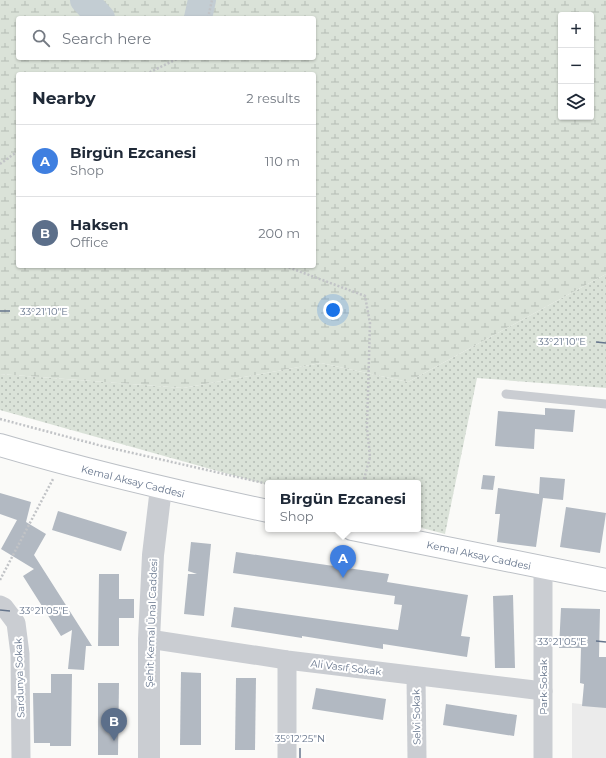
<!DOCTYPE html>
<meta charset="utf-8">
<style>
body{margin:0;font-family:Montserrat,sans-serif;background:#f6f6f7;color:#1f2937}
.controls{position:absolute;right:12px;top:12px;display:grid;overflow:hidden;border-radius:4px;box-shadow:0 1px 3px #0004}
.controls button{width:36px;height:36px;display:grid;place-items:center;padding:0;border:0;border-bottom:1px solid #e0e1e3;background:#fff;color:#1f2937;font:20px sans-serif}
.you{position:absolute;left:333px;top:310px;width:14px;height:14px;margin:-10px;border:3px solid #fff;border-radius:50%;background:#1a73e8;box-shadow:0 0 0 6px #1a73e833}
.badge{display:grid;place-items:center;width:26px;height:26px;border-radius:50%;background:#7c3aed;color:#fff;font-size:13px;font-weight:700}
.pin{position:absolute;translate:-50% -33px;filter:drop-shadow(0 1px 2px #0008)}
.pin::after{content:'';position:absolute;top:21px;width:14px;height:12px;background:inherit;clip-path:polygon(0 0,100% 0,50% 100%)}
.popup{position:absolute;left:265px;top:480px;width:156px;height:52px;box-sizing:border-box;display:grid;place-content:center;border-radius:4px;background:#fff;filter:drop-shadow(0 1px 3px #0005);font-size:13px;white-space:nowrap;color:#747a83}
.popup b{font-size:15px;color:#1f2937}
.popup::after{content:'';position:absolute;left:50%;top:100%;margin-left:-8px;border:8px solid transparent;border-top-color:#fff}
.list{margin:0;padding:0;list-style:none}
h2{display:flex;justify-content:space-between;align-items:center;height:52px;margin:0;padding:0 16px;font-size:17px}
h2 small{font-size:13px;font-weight:400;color:#747a83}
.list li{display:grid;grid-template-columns:26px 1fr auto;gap:12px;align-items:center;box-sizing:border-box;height:72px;padding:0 16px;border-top:1px solid #e0e1e3}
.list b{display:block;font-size:15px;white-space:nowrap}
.list p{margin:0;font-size:13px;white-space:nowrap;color:#747a83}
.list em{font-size:13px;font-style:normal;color:#747a83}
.icon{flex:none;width:22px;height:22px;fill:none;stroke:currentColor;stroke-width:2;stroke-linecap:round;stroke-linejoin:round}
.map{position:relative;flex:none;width:606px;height:758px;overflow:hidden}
.search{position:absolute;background:#fff;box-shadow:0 1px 3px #0004;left:16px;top:16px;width:300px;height:44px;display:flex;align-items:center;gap:10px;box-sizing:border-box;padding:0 14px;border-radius:4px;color:#747a83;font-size:15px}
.panel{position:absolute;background:#fff;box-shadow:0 1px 3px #0004;left:16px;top:72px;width:300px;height:196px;border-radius:4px}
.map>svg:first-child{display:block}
.built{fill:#ebebeb}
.grass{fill:url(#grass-dots)}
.wetland{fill:url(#wetland-marsh);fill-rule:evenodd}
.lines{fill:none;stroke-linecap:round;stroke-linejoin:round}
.river{stroke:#c3cdd3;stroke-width:28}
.building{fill:#b2b9c2}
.secondary-casing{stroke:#bcc0c6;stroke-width:24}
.path{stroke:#c1c3c6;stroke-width:2.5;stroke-dasharray:2 2;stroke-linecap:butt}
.service{stroke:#cacdd2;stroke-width:9}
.minor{stroke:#cacdd2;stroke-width:19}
.tertiary{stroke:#cacdd2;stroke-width:22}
.secondary{stroke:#fff;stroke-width:22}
.ticks{fill:none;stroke:#66758c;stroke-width:1.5}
.labels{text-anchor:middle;stroke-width:4;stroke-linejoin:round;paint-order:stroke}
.street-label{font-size:10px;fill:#66758c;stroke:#fff}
.ticks-label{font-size:10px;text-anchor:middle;fill:#66758c;stroke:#fff;stroke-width:4;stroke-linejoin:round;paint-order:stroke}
</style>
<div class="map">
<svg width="606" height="758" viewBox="0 0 606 758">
<defs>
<pattern id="grass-dots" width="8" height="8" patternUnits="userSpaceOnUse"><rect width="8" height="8" fill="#dae2d8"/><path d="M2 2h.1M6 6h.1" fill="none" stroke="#b5bcb5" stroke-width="1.8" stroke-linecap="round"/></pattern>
<pattern id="wetland-marsh" width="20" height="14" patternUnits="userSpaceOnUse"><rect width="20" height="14" fill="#dae2d8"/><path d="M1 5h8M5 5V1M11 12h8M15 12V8" fill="none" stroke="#b5bcb5"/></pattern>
</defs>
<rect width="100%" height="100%" fill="#fafaf8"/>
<polygon class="built" points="572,703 606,707 606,758 572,758"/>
<polygon class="grass" points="606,274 606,388 477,378 445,534 418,527 418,483 268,483 268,485 0,410 0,374 183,388 321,363 408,382"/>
<path class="wetland" d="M0 0H606V274L408 382 321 363 183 388 0 374ZM561 15H591V117H561ZM18 18H314V58H18ZM18 74H314V266H18Z"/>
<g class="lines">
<g class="river">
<polyline points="84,0 101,18"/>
<polyline points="198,18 202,0"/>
</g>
</g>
<g class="building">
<polygon points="545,408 575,410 573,432 535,429 534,449 495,446 498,411 545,415"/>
<polygon points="483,475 495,476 493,490 481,489"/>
<polygon points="540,477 565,479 563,500 543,498 536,547 497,542 500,514 495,514 498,488 539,494"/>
<polygon points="0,493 31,502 26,522 46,534 34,555 92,646 86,646 84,670 68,669 72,630 61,636 23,576 34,569 1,549 17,520 0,514"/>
<polygon points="566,507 606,513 600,553 560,547"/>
<polygon points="58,511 127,532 121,551 52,530"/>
<polygon points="191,542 211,544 204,616 184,614 188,574 197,574 188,571"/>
<polygon points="236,552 389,574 387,582 468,595 461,636 470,637 467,657 383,644 383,649 302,636 302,638 231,627 234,607 398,630 402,605 394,604 395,596 233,573"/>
<polygon points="99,574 119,574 119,599 134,599 134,618 119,618 119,646 98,646"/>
<polygon points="513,595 515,668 495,668 493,596"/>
<polygon points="561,608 600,609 599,657 606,657 606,708 582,706 584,684 580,683 581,648 559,648"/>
<polygon points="181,672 201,673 201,745 180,745"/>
<polygon points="51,674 72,674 71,746 50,746 50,743 34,743 33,693 51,693"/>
<polygon points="236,678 256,678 255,750 235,750"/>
<polygon points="98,683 119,683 118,755 98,755"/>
<polygon points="316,688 386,699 383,720 312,709"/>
<polygon points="446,704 517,715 514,736 443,725"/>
</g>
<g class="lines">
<g class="secondary-casing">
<g id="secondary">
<path d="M0 445C88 471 178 492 268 511"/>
<polyline points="352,529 606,580"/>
</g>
</g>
<g class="path">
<polyline points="208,18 212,0"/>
<polyline points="146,74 179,58"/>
<polyline points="0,164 18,151"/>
<polyline points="285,266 365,296 370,323 367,428 370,457 363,483"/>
<polyline points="0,419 102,446 268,484"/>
<polyline points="0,580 53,479"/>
</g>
<polyline class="service" points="506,394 606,404"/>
<g class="minor">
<polyline points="0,605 4,607 16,623 20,654 21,758"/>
<polyline points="149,639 287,660 543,691"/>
<polyline points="287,660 287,758"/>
<polyline points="416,676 417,758"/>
<polyline points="543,758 543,568"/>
</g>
<polyline class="tertiary" points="149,758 149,639 153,555 161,488"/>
<use href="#secondary" class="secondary"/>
</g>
<path class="ticks" d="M0 311H10M596 342 606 343M0 610 10 611M596 641 606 642M300 758V748"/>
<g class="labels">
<g class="street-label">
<text transform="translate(133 481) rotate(14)" y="4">Kemal Aksay Caddesi</text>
<text transform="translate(479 555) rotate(12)" y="4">Kemal Aksay Caddesi</text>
<text transform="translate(151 623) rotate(-88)" y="4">Şehit Kemal Ünal Caddesi</text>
<text transform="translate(346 667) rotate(7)" y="4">Ali Vasıf Sokak</text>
<text transform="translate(19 678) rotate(-92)" y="4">Sardunya Sokak</text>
<text transform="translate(543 687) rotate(-90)" y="4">Park Sokak</text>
<text transform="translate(416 717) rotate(-91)" y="4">Selvi Sokak</text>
</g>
</g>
<g class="ticks-label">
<text x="44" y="315">33°21'10"E</text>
<text x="562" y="345">33°21'10"E</text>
<text x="44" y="614">33°21'05"E</text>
<text x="562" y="645">33°21'05"E</text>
<text x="300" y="742">35°12'25"N</text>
</g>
</svg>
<div class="controls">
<button>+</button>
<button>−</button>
<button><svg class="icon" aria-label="layers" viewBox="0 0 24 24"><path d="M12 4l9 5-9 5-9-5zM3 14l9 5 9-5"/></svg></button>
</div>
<div class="you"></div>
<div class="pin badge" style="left:343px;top:578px;background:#3f7fe0">A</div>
<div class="popup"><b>Birgün Ezcanesi</b>Shop</div>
<div class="pin badge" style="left:114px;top:741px;background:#5c6f8a">B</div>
<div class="search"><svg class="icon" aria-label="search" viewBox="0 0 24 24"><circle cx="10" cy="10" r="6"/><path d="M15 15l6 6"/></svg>Search here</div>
<section class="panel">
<h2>Nearby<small>2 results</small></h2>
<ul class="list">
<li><span class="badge" style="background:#3f7fe0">A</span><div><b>Birgün Ezcanesi</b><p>Shop</p></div><em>110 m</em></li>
<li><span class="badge" style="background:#5c6f8a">B</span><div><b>Haksen</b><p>Office</p></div><em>200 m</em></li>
</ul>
</section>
</div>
